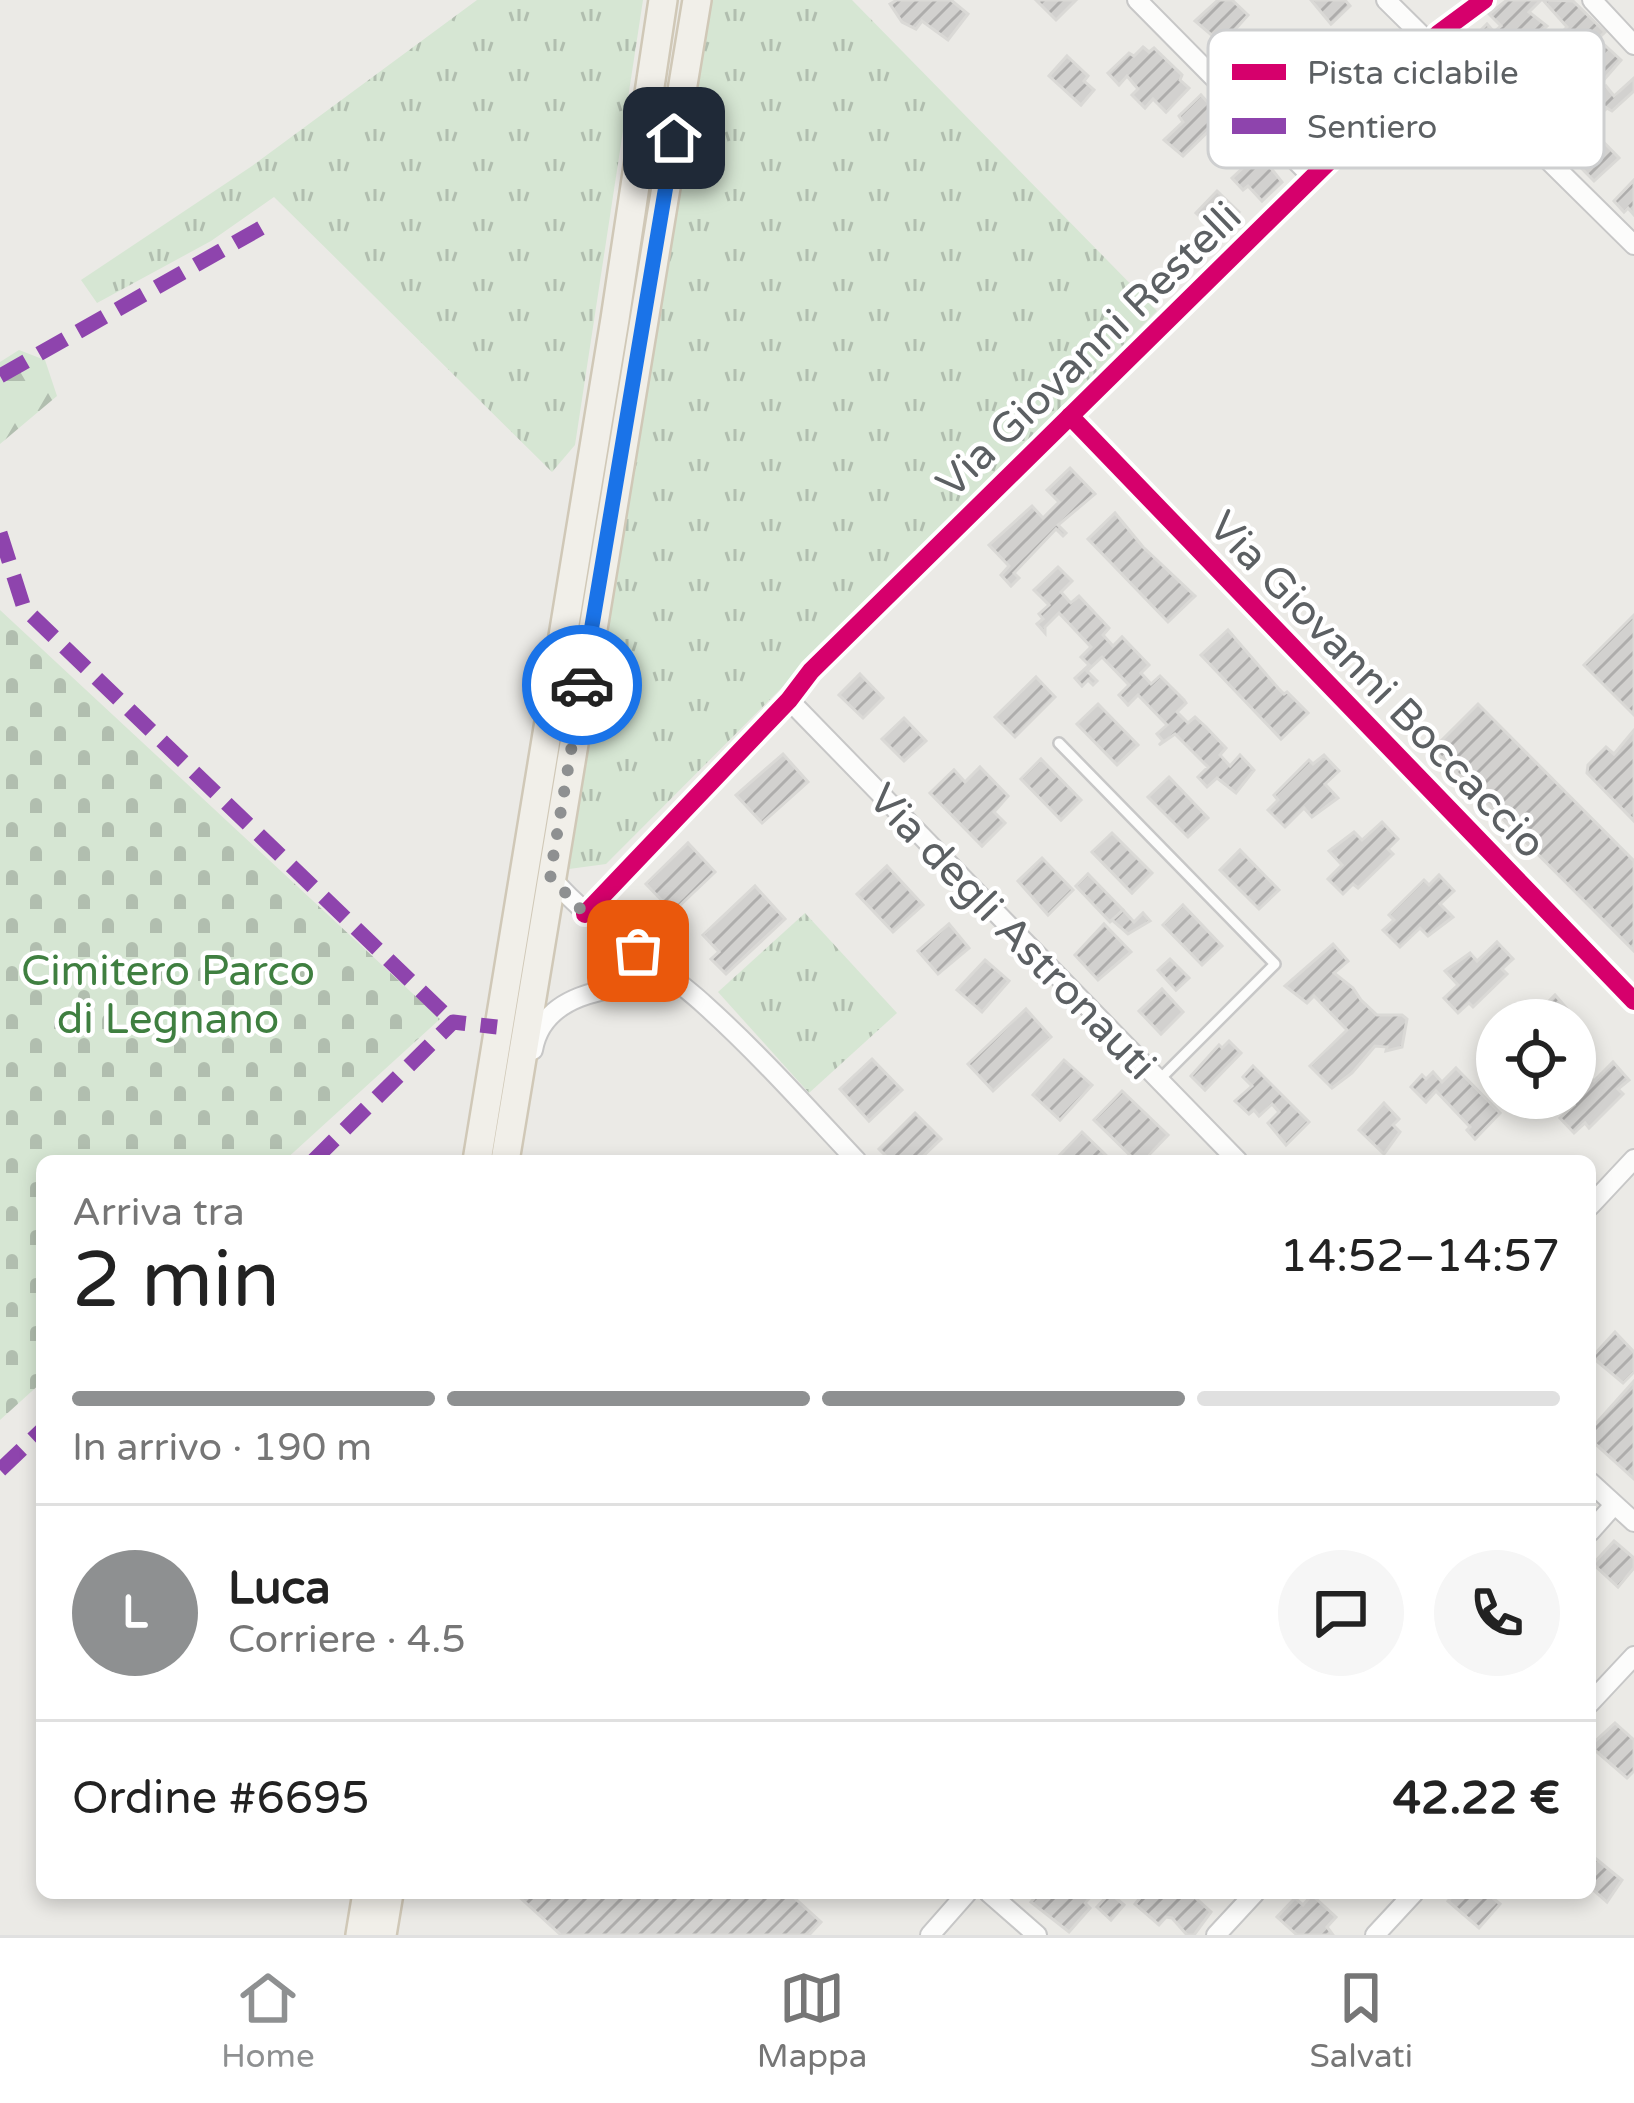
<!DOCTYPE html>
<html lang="it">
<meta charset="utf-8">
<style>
:root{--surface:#fff;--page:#f6f6f6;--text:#222;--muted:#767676;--line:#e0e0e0;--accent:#8e9091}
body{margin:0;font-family:"Varela Round",sans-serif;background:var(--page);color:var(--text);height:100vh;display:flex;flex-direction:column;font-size:45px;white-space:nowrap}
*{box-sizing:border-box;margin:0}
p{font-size:39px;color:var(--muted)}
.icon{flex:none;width:66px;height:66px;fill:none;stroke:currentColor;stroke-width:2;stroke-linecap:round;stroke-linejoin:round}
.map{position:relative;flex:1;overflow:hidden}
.details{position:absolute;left:36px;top:1155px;width:1560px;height:744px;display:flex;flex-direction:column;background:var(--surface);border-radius:18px;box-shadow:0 6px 18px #0003}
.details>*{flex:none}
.buttons{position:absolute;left:1476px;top:999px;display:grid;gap:24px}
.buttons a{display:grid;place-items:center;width:120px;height:120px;border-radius:50%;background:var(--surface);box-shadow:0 6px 18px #0003;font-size:60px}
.pin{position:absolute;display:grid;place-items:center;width:102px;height:102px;color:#fff;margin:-51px;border-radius:24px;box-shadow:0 6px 18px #0006}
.courier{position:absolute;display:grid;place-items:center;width:120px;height:120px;margin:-60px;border:9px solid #1a73e8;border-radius:50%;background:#fff;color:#222;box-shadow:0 3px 15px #0007}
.headline em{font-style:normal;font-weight:600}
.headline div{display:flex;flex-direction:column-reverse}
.headline{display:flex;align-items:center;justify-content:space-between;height:204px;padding:0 36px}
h1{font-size:78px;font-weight:600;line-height:90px}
.bar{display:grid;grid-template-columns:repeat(4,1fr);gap:18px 12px;align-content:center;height:144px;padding:0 36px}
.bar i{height:15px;border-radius:9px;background:var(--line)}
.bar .on{background:var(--accent)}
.bar p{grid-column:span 4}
.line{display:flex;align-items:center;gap:30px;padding:0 36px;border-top:3px solid var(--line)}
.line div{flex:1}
.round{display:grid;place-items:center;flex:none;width:126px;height:126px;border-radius:63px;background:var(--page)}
.menu{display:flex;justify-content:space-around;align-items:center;height:168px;border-top:3px solid var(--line);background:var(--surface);font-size:33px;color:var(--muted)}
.menu a{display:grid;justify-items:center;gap:6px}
.menu .on{color:var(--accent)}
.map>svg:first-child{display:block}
</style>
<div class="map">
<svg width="1634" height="1935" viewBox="0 0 1634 1935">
<defs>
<pattern id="grass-tufts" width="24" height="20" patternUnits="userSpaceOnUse" patternTransform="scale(3)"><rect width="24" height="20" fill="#d6e6d3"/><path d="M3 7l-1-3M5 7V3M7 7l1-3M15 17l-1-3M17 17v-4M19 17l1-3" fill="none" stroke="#b1beaf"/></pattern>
<pattern id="forest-firs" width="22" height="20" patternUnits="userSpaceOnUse" patternTransform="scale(3)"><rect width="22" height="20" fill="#d6e6d3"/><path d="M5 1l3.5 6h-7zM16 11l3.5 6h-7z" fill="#b1beaf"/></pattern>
<pattern id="cemetery-stones" width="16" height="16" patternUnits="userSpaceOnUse" patternTransform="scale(3)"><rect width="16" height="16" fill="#d6e6d3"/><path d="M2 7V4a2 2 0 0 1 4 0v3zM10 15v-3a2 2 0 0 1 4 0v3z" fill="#b1beaf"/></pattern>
<pattern id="building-hatch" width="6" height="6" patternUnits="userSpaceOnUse" patternTransform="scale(3)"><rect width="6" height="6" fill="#d2d1cf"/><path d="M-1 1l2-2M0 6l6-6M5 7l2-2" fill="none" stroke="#aeadac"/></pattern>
</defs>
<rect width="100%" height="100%" fill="#ebeae6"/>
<g fill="url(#grass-tufts)">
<path d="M 477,0 L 643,0 L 575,445 L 552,472 L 274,197 L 211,241 L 97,303 L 81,280 L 252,166 Z"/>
<path d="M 712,0 L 852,0 L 1157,311 L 606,864 L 569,869 Z"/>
<path d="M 805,913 L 897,1013 L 809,1093 L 718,992 Z"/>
</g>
<path fill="url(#forest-firs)" d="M 19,350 L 45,360 L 57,396 L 0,444 L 0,362 Z"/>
<path fill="url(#cemetery-stones)" d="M 0,610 L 440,1019 L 284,1161 L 42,1161 L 42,1382 L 0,1420 Z"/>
<g fill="url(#building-hatch)" stroke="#dad9d6" stroke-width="3">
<path d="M 897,0 L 951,0 L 968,14 L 948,40 L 922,21 L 916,29 L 902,22 L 890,4 Z"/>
<path d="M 1036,0 L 1076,0 L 1056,20 Z"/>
<path d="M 1218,0 L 1232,0 L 1248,15 L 1222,44 L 1195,21 Z"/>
<path d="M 1311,0 L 1345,0 L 1350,6 L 1331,24 Z"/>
<path d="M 1507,0 L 1541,0 L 1529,12 L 1547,26 L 1535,37 L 1531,32 L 1520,39 L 1491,69 L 1467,44 L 1487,24 L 1494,32 L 1501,26 L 1489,14 Z"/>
<path d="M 1543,0 L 1573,1 L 1605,32 L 1581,55 L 1562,32 L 1567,27 Z"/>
<path d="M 1598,39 L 1621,60 L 1601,83 L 1577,59 Z"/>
<path d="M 1143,47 L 1149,52 L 1154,48 L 1182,75 L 1180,80 L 1189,88 L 1166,112 L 1153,99 L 1145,108 L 1132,95 L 1138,89 L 1127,76 L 1119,85 L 1108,73 L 1129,53 L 1134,56 Z"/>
<path d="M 1067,56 L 1088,76 L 1084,81 L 1094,90 L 1081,105 L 1049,76 Z"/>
<path d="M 1634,78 L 1634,91 L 1612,111 L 1603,106 L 1606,109 L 1590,124 L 1577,112 L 1581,108 L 1576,102 L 1581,98 L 1577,93 L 1585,86 L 1595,97 L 1606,86 L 1614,96 Z"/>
<path d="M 1201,95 L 1222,118 L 1183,156 L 1164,140 L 1183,122 L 1179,116 Z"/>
<path d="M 1576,114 L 1619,158 L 1594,181 L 1551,137 Z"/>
<path d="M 1259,153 L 1282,182 L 1262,201 L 1248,186 L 1243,190 L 1232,178 Z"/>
<path d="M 1634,180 L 1634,215 L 1628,208 L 1624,212 L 1614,201 Z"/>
<path d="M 1217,191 L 1239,212 L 1218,234 L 1196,213 Z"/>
<path d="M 1070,468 L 1095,494 L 1058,525 L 1066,533 L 1063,536 L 1056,529 L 1014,573 L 1019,578 L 1011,586 L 1001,575 L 1009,566 L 989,545 L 1032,506 L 1043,518 L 1059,502 L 1047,490 Z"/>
<path d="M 1115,513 L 1143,547 L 1195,596 L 1168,622 L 1088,539 Z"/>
<path d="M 1058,567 L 1072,581 L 1061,592 L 1068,600 L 1071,603 L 1079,596 L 1109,628 L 1103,635 L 1113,646 L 1122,637 L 1149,665 L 1141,673 L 1151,684 L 1160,676 L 1184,700 L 1186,703 L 1177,712 L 1188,723 L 1195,717 L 1206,727 L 1226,748 L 1220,755 L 1230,766 L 1240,755 L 1254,770 L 1236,793 L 1217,778 L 1207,787 L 1198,777 L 1208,767 L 1175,734 L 1159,745 L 1163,741 L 1157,734 L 1167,725 L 1138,695 L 1128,705 L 1119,695 L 1129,685 L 1102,657 L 1087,671 L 1097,681 L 1093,685 L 1088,680 L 1082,686 L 1075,678 L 1089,665 L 1081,657 L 1091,647 L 1059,613 L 1045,627 L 1045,633 L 1037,624 L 1043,619 L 1039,614 L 1049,605 L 1034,590 Z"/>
<path d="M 1634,615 L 1634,715 L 1584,665 Z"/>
<path d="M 1228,630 L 1278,688 L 1284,694 L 1287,692 L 1308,713 L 1281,739 L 1201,655 Z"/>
<path d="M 860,674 L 883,698 L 863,718 L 839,695 Z"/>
<path d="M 1036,677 L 1055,697 L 1015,737 L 995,717 Z"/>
<path d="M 1098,704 L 1138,745 L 1117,765 L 1077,724 Z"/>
<path d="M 1478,704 L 1634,861 L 1634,951 L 1433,749 Z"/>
<path d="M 904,718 L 926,741 L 904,761 L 882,739 Z"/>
<path d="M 1634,730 L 1634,821 L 1587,773 L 1588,765 L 1606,747 L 1614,754 Z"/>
<path d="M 783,754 L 808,782 L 762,823 L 736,795 Z"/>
<path d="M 1324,755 L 1339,771 L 1325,784 L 1338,798 L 1312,817 L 1304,808 L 1285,827 L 1268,810 L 1278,800 L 1274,795 L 1309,760 L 1313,764 Z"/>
<path d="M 1041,759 L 1081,800 L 1061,820 L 1021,779 Z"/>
<path d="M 980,767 L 1008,796 L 994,812 L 1005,823 L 982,846 L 930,793 L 954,770 L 965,782 Z"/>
<path d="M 1169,777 L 1208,818 L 1188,837 L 1148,797 Z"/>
<path d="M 1382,822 L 1398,839 L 1388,849 L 1393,854 L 1358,888 L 1353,884 L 1343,894 L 1328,879 L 1342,865 L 1329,851 L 1354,832 L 1362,840 Z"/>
<path d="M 1112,833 L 1152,873 L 1132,893 L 1092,852 Z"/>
<path d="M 688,843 L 715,872 L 673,912 L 646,884 Z"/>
<path d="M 1240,850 L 1279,890 L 1259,909 L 1220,870 Z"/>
<path d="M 1042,858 L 1073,890 L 1048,915 L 1018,881 Z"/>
<path d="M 887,866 L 923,905 L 893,932 L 857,894 Z"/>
<path d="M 1088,874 L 1123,910 L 1110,922 L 1076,886 Z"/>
<path d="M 1439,875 L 1454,891 L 1440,904 L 1453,917 L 1428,936 L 1420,928 L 1400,947 L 1383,930 L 1394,920 L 1389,915 L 1424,880 L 1429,885 Z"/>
<path d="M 755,886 L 785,919 L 726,974 L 711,959 L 719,952 L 703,935 Z"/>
<path d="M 1183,905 L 1222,946 L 1202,965 L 1163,925 Z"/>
<path d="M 1123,910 L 1134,922 L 1143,913 L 1150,921 L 1128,934 L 1112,920 Z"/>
<path d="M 949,924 L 969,948 L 938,974 L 918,951 Z"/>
<path d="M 1104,924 L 1131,952 L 1098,980 L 1075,955 Z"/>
<path d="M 1497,942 L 1513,959 L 1502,969 L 1507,974 L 1473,1007 L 1469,1003 L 1458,1013 L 1444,998 L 1458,985 L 1445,971 L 1470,953 L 1477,961 Z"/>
<path d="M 1333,944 L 1348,961 L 1334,973 L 1353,988 L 1361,1000 L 1377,1015 L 1402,1015 L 1407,1019 L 1402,1047 L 1386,1051 L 1387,1047 L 1375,1046 L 1352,1073 L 1332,1088 L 1310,1066 L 1347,1030 L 1314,996 L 1307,1003 L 1285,986 Z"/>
<path d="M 1170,959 L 1189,978 L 1176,990 L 1158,970 Z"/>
<path d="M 985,960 L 1009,981 L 982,1012 L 957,990 Z"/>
<path d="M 1162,989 L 1183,1012 L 1161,1034 L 1139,1011 Z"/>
<path d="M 1555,995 L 1569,1011 L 1560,1020 L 1521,1020 L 1541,1001 L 1545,1005 Z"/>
<path d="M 1026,1009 L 1051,1037 L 993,1091 L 968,1064 Z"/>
<path d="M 1229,1041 L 1241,1053 L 1205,1090 L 1191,1076 L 1219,1045 L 1222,1048 Z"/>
<path d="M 872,1059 L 902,1090 L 869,1121 L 840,1089 Z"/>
<path d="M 1064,1060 L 1092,1085 L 1060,1120 L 1033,1095 Z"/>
<path d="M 1613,1062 L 1629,1080 L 1618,1089 L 1623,1094 L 1589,1128 L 1585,1123 L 1574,1133 L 1560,1118 L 1574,1105 L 1567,1098 L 1575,1098 L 1575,1082 L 1586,1073 L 1594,1081 Z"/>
<path d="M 1253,1066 L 1309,1122 L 1286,1145 L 1268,1123 L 1279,1112 L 1272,1104 L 1259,1116 L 1254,1110 L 1249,1114 L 1235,1101 L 1252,1086 L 1243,1077 Z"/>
<path d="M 1456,1068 L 1500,1113 L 1475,1139 L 1467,1130 L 1470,1127 L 1436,1091 L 1426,1102 L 1411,1087 L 1422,1075 L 1426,1079 L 1433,1072 L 1442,1082 Z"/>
<path d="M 1122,1091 L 1168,1135 L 1143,1161 L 1136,1161 L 1094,1120 Z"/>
<path d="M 1384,1103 L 1399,1119 L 1393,1125 L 1400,1132 L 1384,1154 L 1359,1130 Z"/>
<path d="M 915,1113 L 941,1139 L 918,1161 L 891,1161 L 879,1149 Z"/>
<path d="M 1082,1132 L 1112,1161 L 1054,1161 Z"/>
<path d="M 1615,1332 L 1634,1352 L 1634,1372 L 1623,1383 L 1592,1357 Z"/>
<path d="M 1634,1381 L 1634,1479 L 1590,1439 L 1590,1430 Z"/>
<path d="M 1614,1541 L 1634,1558 L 1634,1568 L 1618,1587 L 1593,1564 Z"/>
<path d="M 1615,1723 L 1634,1740 L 1634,1771 L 1627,1778 L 1590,1746 Z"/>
<path d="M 1590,1854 L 1622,1880 L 1607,1902 L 1590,1887 Z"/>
<path d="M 515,1893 L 789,1893 L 821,1922 L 809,1935 L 561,1935 Z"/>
<path d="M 1039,1893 L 1089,1893 L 1092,1895 L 1085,1903 L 1090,1908 L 1069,1932 L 1031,1902 Z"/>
<path d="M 1110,1893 L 1124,1905 L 1111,1920 L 1097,1907 Z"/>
<path d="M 1144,1893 L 1169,1893 L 1173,1897 L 1190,1893 L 1211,1912 L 1194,1935 L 1187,1935 L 1172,1918 L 1166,1917 L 1159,1925 L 1135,1904 Z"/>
<path d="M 1455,1893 L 1487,1893 L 1500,1904 L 1479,1928 L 1448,1901 Z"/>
<path d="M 1312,1895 L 1336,1917 L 1327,1927 L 1333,1935 L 1297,1935 L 1277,1917 L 1295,1898 L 1303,1905 Z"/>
</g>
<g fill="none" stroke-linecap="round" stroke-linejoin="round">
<g stroke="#c7c7c7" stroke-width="14">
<path id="lane" d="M 1059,743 L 1275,964 L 1159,1080"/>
</g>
<g stroke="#c7c7c7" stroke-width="22">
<g id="street">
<path d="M 1137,0 L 1313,178"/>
<path d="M 1386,0 L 1634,245"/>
<path d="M 1592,0 L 1634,45"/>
<path d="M 1070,416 L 1634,1001"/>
<path d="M 789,700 L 1238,1161"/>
<path d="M 550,876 C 593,928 657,960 707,1007 C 760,1055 808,1109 857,1161"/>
<path d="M 585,914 L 789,700 L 811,671 L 1430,62 L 1438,34 L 1484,0"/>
<path d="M 533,1050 C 544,986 625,987 676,981"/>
<path d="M 1590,1206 L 1634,1159"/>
<path d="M 1590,1482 L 1634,1522"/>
<path d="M 1590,1532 L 1614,1505"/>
<path d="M 1590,1703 L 1634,1656"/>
<path d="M 989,1893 L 1037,1935"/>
<path d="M 930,1935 L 967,1893"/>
<path d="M 1216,1935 L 1255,1893"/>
<path d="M 1375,1935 L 1414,1893"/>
</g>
</g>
<g stroke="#d0c8b7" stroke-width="32">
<g id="primary">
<path d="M 477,1161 L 615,319 L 663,0"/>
<path d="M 505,1161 L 697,0"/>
<path d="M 360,1935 L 367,1893"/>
<path d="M 382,1935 L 389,1893"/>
</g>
</g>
<use href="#lane" stroke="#fcfcfb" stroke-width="9"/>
<use href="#street" stroke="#fcfcfb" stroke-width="18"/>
<use href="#primary" stroke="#f1efe9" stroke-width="27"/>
<g stroke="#8e44ad" stroke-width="15" stroke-dasharray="30 15" stroke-linecap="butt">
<path d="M 0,376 L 261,228"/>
<path d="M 0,533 L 24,608 L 453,1022"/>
<path d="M 313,1161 L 453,1022 L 497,1027"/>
<path d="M 0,1470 L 42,1430"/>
</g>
<g stroke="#fff" stroke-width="26">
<g id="cycleway">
<path d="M 1070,416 L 1634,1001"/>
<path d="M 585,914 L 789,700 L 811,671 L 1430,62 L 1438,34 L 1484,0"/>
</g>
</g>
<use href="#cycleway" stroke="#d6006c" stroke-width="18"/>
</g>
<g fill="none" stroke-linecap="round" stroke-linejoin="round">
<path stroke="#8e9091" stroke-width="12" stroke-dasharray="0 21.6" d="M 582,685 L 550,876 L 585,914 L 638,951"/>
<path stroke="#1a73e8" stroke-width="15" d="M 582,685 L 674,138"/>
</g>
<g text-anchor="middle" stroke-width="9" stroke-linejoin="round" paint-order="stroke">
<g font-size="42" fill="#5c6063" stroke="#fff">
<text transform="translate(1088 349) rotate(-44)" y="15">Via Giovanni Restelli</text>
<text transform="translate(1378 684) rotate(46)" y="15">Via Giovanni Boccaccio</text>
<text transform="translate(1013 931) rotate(46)" y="15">Via degli Astronauti</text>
</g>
<g font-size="42" fill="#3f7f40" stroke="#fff">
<text x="168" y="985">Cimitero Parco<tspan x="168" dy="48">di Legnano</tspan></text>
</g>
</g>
<rect x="1208" y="30" width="396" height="138" rx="18" fill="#fff" stroke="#cecfd0" stroke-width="3"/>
<rect x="1232" y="64" width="54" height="16" fill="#d6006c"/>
<rect x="1232" y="118" width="54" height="16" fill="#8e44ad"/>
<g font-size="33" fill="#5c6063">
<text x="1307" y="84">Pista ciclabile</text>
<text x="1307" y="138">Sentiero</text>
</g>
</svg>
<div class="buttons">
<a><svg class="icon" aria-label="locate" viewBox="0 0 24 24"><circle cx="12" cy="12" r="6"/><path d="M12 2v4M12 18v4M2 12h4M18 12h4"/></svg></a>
</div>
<div class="pin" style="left:638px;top:951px;background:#ea580c"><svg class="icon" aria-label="bag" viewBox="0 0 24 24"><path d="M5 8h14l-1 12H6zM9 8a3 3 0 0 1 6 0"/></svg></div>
<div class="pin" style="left:674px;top:138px;background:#1f2937"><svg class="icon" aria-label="home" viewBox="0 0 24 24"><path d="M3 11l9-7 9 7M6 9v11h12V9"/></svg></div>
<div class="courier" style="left:582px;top:685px"><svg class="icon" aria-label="car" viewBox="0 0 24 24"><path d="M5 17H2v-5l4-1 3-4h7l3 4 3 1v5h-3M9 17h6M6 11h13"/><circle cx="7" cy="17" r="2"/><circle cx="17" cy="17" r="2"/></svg></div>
<section class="details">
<div class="headline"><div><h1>2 min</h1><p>Arriva tra</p></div><em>14:52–14:57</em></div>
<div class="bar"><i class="on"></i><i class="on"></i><i class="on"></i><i></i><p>In arrivo · 190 m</p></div>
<div class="line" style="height:216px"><b class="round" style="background:var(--accent);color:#fff">L</b><div><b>Luca</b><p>Corriere · 4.5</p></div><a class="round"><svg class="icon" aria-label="chat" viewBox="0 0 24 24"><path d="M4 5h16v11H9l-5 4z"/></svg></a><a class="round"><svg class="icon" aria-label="phone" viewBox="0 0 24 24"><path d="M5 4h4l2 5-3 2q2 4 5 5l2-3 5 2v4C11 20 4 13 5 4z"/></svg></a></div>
<div class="line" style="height:156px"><div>Ordine #6695</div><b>42.22 €</b></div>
</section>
</div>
<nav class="menu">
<a class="on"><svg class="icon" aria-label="home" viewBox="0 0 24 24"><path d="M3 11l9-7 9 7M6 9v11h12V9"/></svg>Home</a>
<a><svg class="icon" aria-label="map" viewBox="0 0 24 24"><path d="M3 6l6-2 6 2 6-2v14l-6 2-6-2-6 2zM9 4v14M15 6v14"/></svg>Mappa</a>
<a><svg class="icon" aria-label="saved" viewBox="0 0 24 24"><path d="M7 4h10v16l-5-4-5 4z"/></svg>Salvati</a>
</nav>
